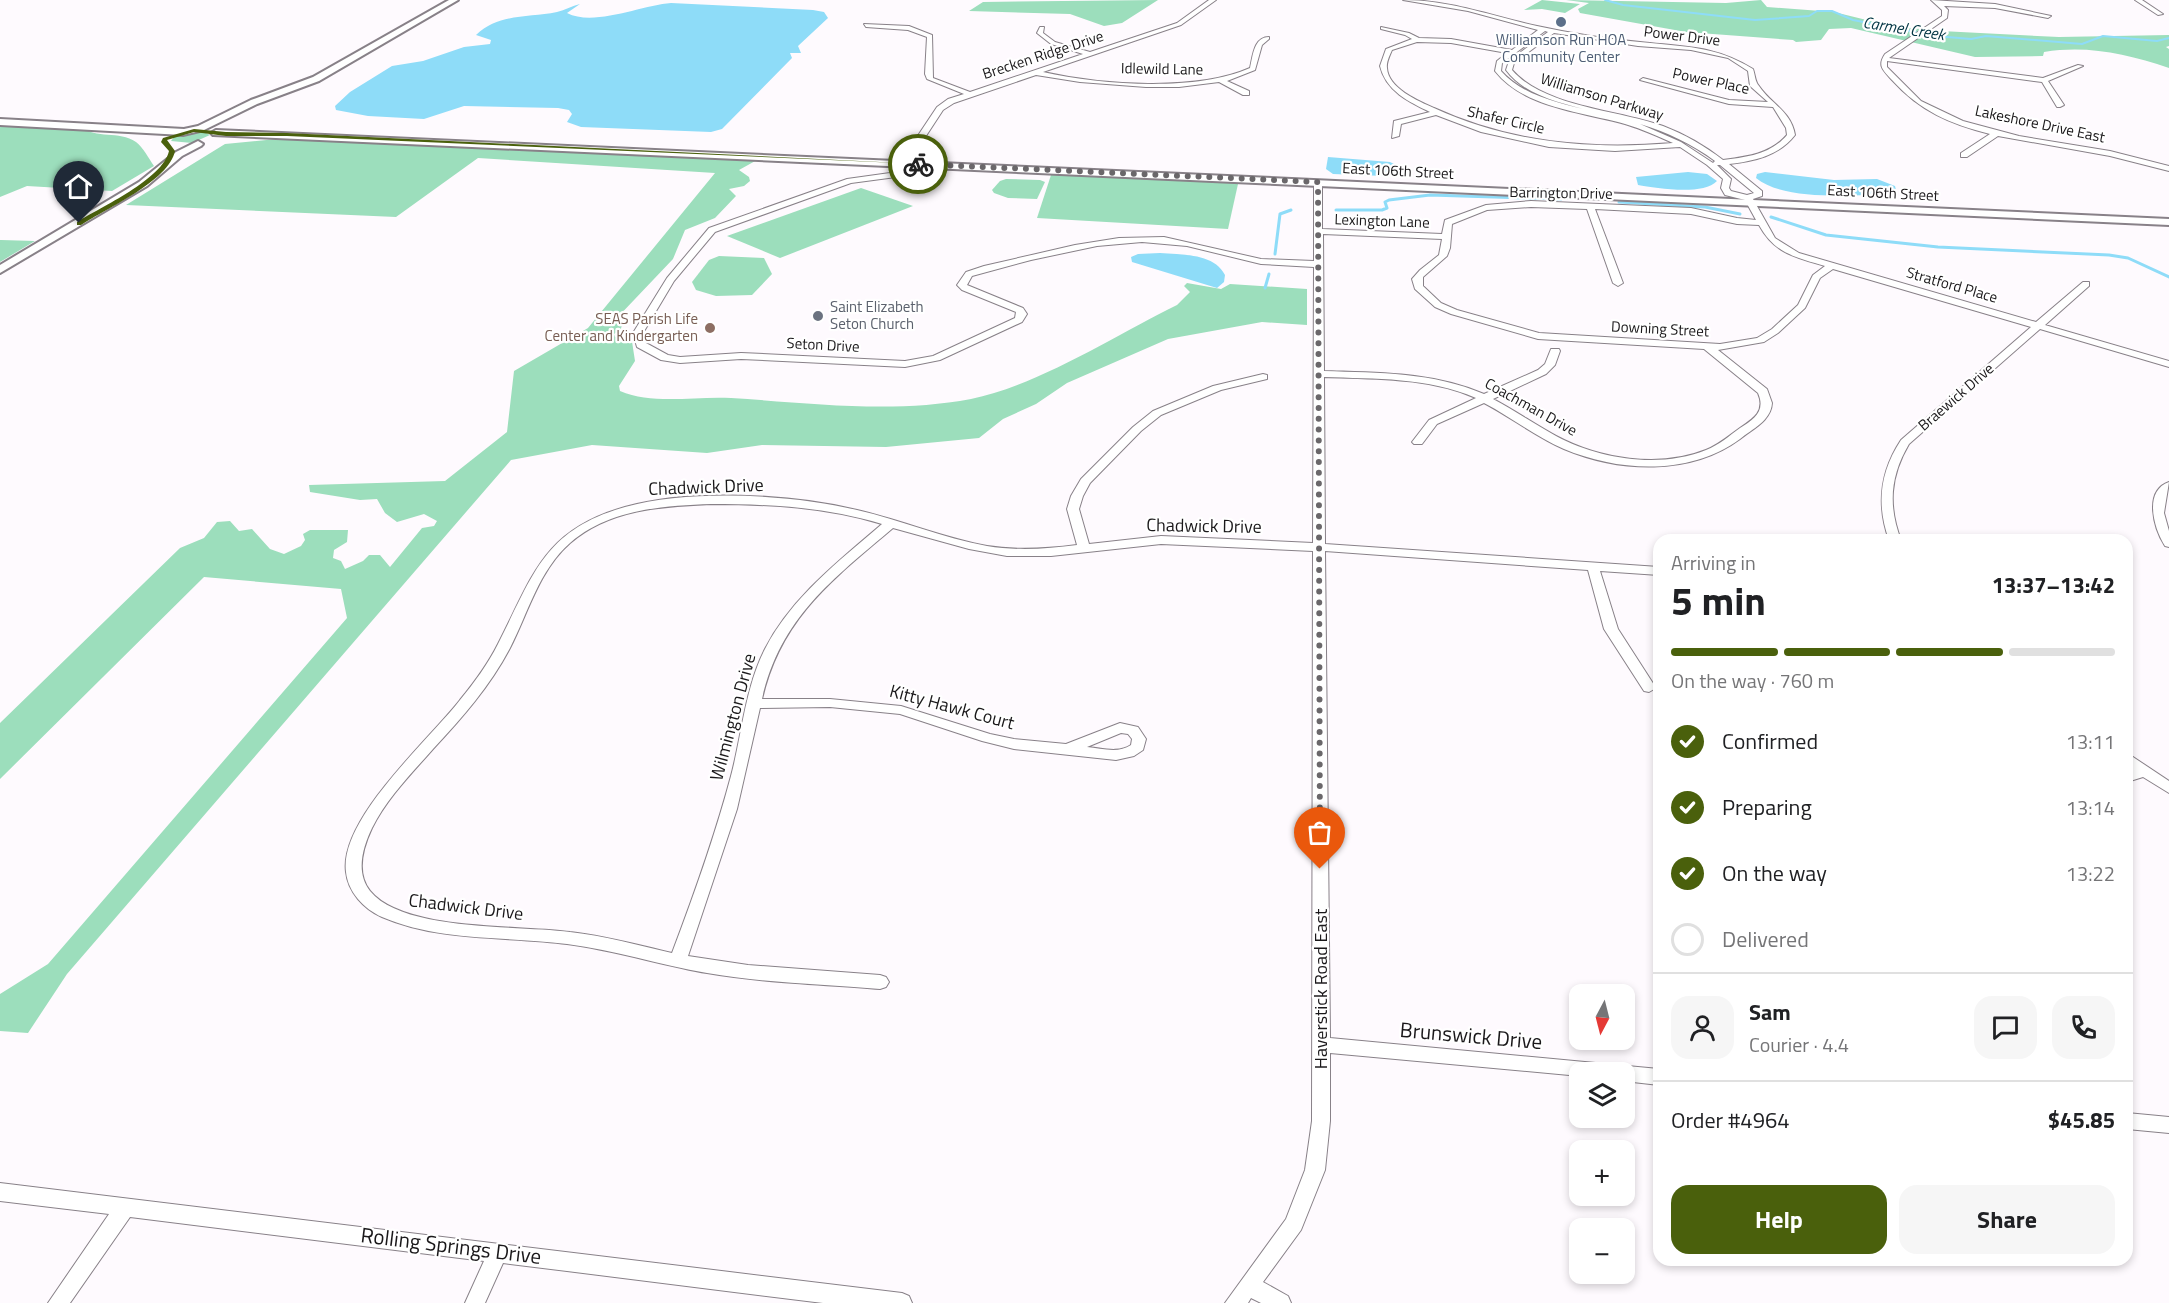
<!DOCTYPE html>
<meta charset="utf-8">
<style>
:root{--surface:#fff;--page:#f6f6f6;--text:#202124;--muted:#757577;--line:#e0e0e0;--accent:#4a600c}
body{margin:0;font-family:"Titillium Web",sans-serif;background:var(--page);color:var(--text);height:100vh;display:flex;flex-direction:column;font-size:22px;white-space:nowrap}
*{box-sizing:border-box;margin:0}
p{font-size:20px;color:var(--muted)}
.icon{flex:none;width:33px;height:33px;fill:none;stroke:currentColor;stroke-width:2;stroke-linecap:round;stroke-linejoin:round}
.map{position:relative;flex:1;overflow:hidden}
.drawer{position:absolute;left:1653px;top:534px;width:480px;height:732px;display:flex;flex-direction:column;background:var(--surface);border-radius:18px;box-shadow:0 3px 9px #0003}
.drawer>*{flex:none}
.needle{width:39px;rotate:187deg}
.fabs{position:absolute;left:1569px;top:984px;display:grid;gap:12px}
.fabs a{display:grid;place-items:center;width:66px;height:66px;border-radius:12px;background:var(--surface);box-shadow:0 3px 9px #0003;font-size:30px}
.pin{position:absolute;display:grid;place-items:center;width:51px;height:51px;color:#fff;margin:-62px -26px;border-radius:50% 50% 50% 0;rotate:-45deg;box-shadow:0 0 6px #0007}
.pin .icon{rotate:45deg}
.courier{position:absolute;display:grid;place-items:center;width:60px;height:60px;margin:-30px;border:4px solid #4a600c;border-radius:50%;background:#fff;color:#222;box-shadow:0 2px 8px #0007}
.summary em{font-style:normal;font-weight:700}
.summary div{display:flex;flex-direction:column-reverse}
.summary{display:flex;align-items:center;justify-content:space-between;height:102px;padding:0 18px}
h1{font-size:39px;font-weight:700;line-height:45px}
.bar{display:grid;grid-template-columns:repeat(4,1fr);gap:9px 6px;align-content:center;height:72px;padding:0 18px}
.bar i{height:8px;border-radius:4px;background:var(--line)}
.bar .selected{background:var(--accent)}
.bar p{grid-column:span 4}
.line{display:flex;align-items:center;gap:15px;padding:0 18px;border-top:2px solid var(--line)}
.line div{flex:1}
.round{display:grid;place-items:center;flex:none;width:63px;height:63px;border-radius:18px;background:var(--page)}
ol{padding:0 18px;list-style:none}
li{display:flex;align-items:center;gap:18px;height:66px}
li p{margin-inline-start:auto}
li .icon{padding:6px;border-radius:50%;background:var(--accent);color:#fff;stroke-width:4}
li:last-child{color:var(--muted)}
li i{width:33px;height:33px;border:3px solid var(--line);border-radius:50%}
.action{display:flex;gap:12px;margin-top:auto;padding:12px 18px}
.action a{flex:1;height:69px;border-radius:18px;background:var(--accent);color:#fff;font-size:24px;font-weight:700;line-height:69px;text-align:center}
.action a+a{background:var(--page);color:var(--text)}
.map>svg:first-child{display:block}
</style>
<div class="map">
<svg width="2169" height="1303" viewBox="0 0 2169 1303">
<rect width="100%" height="100%" fill="#fefafe"/>
<g fill="#9cdebc">
<path d="M 1158,0 L 1122,23 L 1104,26 L 1070,14 L 969,11 L 983,2 Z"/>
<path d="M 1542,0 L 1580,4 L 1565,13 L 1542,9 L 1524,10 Z"/>
<path d="M 1566,0 L 1726,3 L 1761,0 L 1767,7 L 1834,12 L 1891,26 L 1941,31 L 2059,37 L 2169,35 L 2169,46 L 2166,47 L 2169,49 L 2169,68 C 2127,54 2088,45 2044,52 L 2043,56 L 1975,57 L 1851,28 L 1829,29 L 1821,40 L 1796,42 L 1793,40 L 1686,32 L 1580,13 L 1578,9 L 1589,3 Z"/>
<path d="M 0,123 L 81,126 C 96,140 119,130 136,142 C 143,147 149,159 154,166 L 112,191 L 27,186 L 0,197 Z"/>
<path d="M 192,132 L 204,132 L 210,135 L 192,143 L 171,141 L 174,137 Z"/>
<path d="M 306,136 L 757,160 L 739,170 L 749,177 L 750,181 L 744,186 L 729,189 L 736,196 L 715,218 L 685,230 L 673,259 L 615,320 L 622,323 L 621,329 L 614,334 L 615,337 L 631,335 L 635,361 L 619,386 L 620,391 C 653,405 694,396 731,398 C 811,403 892,414 971,399 C 1037,386 1116,335 1177,305 L 1190,292 L 1184,286 L 1187,283 L 1221,289 L 1230,284 L 1307,289 L 1307,325 L 1262,322 L 1168,339 L 1067,383 L 1036,404 L 1003,419 L 979,438 L 886,447 L 762,445 L 707,453 L 592,445 L 511,460 L 67,974 L 28,1033 L 0,1031 L 0,994 L 48,964 L 347,618 L 341,589 L 204,577 L 0,779 L 0,723 L 180,548 L 204,538 L 217,522 L 230,521 L 239,531 L 252,529 L 270,549 L 284,554 L 301,546 L 305,540 L 303,534 L 310,530 L 348,530 L 347,542 L 334,550 L 333,558 L 341,561 L 345,569 L 363,561 L 369,555 L 380,555 L 390,567 L 422,528 L 434,526 L 437,521 L 424,514 L 397,522 L 385,513 L 377,499 L 360,500 L 310,492 L 309,485 L 445,481 L 507,432 L 514,371 L 588,328 L 715,173 L 478,158 L 396,217 L 126,205 L 225,144 Z"/>
<path d="M 1052,172 L 1234,180 L 1238,184 L 1228,229 L 1037,218 Z"/>
<path d="M 1006,179 L 1040,180 L 1045,182 L 1037,199 L 1008,198 L 994,193 L 992,190 L 1000,181 Z"/>
<path d="M 861,188 L 913,206 L 780,258 L 727,236 Z"/>
<path d="M 0,240 L 1,240 L 35,241 L 0,262 Z"/>
<path d="M 719,256 L 764,258 L 772,274 L 752,295 L 716,296 L 696,290 L 692,282 L 709,260 Z"/>
</g>
<g fill="#8edcf8">
<path d="M 671,3 L 813,10 L 824,12 L 828,18 L 798,46 L 801,53 L 790,53 L 792,58 L 722,129 L 711,132 L 581,127 L 567,122 L 572,114 L 569,110 L 558,108 L 464,106 L 424,119 L 368,116 L 336,110 L 335,106 L 350,92 L 392,66 L 423,61 L 464,47 L 490,44 L 491,40 L 476,35 C 499,13 528,18 557,12 C 565,10 572,6 580,4 L 567,13 C 594,27 642,5 671,3 Z"/>
<path d="M 1328,157 L 1390,162 L 1398,166 L 1392,174 L 1384,176 L 1333,174 L 1326,169 Z"/>
<path d="M 1688,172 L 1707,174 L 1717,181 C 1703,196 1656,188 1638,185 L 1636,177 Z"/>
<path d="M 1765,172 L 1834,180 L 1877,179 L 1895,186 L 1896,190 L 1889,195 C 1851,194 1786,202 1756,178 L 1757,174 Z"/>
<path d="M 1160,253 C 1182,255 1214,253 1225,275 L 1224,282 L 1217,288 L 1132,262 L 1131,257 L 1138,254 Z"/>
</g>
<g fill="none" stroke-linecap="round" stroke-linejoin="round">
<path stroke="#8edcf8" stroke-width="2" d="M 1605,0 L 1623,5 L 1755,20 L 1809,16 L 1817,11 L 1832,11 L 1853,20 L 1935,36 L 1971,39 L 1986,36 L 2082,44 L 2103,36 L 2157,41 L 2169,38"/>
<g stroke="#8edcf8" stroke-width="3">
<path d="M 1619,202 L 1705,207 L 1740,214"/>
<path d="M 1336,210 L 1382,210 L 1387,208 L 1385,202 L 1389,200 L 1430,195 L 1561,199"/>
<path d="M 1771,217 L 1826,235 L 1938,247 L 2109,255 L 2128,258 L 2169,277"/>
<path d="M 1275,254 L 1280,214 L 1291,210"/>
<path d="M 1265,288 L 1269,274"/>
</g>
<g stroke="#888188" stroke-width="2">
<g id="minor">
<path d="M 1209,0 L 1216,0 L 1181,25 L 1043,72 C 1101,85 1196,92 1250,68 C 1253,55 1254,37 1269,37 L 1269,39 L 1262,45 L 1255,70 L 1227,81 L 1249,91 L 1249,95 L 1243,95 L 1219,82 L 1179,87 L 1146,87 L 1080,82 L 1036,75 L 954,103 L 943,110 L 907,165 L 896,177 L 851,183 L 715,232 L 674,281 L 643,333 L 646,343 L 668,355 L 680,357 L 741,353 L 905,361 L 933,356 L 1015,318 L 1016,312 L 962,290 L 957,285 L 966,272 L 984,266 L 1075,245 L 1119,238 L 1164,237 L 1261,259 L 1314,261 L 1314,182 L 1318,180 L 1322,182 L 1322,229 L 1442,234 L 1445,220 L 1486,205 L 1531,201 L 1691,208 L 1737,218 L 1756,220 L 1745,200 L 1725,195 L 1721,188 L 1723,179 L 1707,165 L 1680,147 L 1615,151 L 1549,147 L 1481,132 L 1436,115 L 1401,124 L 1399,136 L 1392,138 L 1394,121 L 1430,112 C 1409,102 1386,91 1380,66 L 1386,49 L 1412,39 L 1405,35 L 1381,29 L 1381,27 L 1409,33 L 1419,38 L 1451,39 L 1512,50 L 1538,30 L 1468,11 L 1403,0 C 1450,0 1492,16 1537,26 C 1569,33 1606,39 1640,42 C 1684,47 1714,45 1753,69 C 1755,74 1755,82 1759,86 C 1771,104 1791,111 1795,135 C 1779,156 1754,161 1729,164 L 1762,191 L 1762,196 L 1753,199 L 1775,238 L 1799,253 L 2036,322 L 2083,282 L 2089,282 L 2089,286 L 2045,325 L 2169,361 L 2169,367 L 2040,329 L 1909,444 C 1890,476 1888,506 1901,540 L 1889,540 C 1876,504 1880,472 1901,440 L 2031,327 L 1833,269 L 1820,278 L 1805,308 L 1778,333 L 1764,342 L 1718,350 L 1767,389 L 1772,403 C 1771,421 1752,429 1740,439 C 1690,476 1619,472 1564,449 C 1536,437 1511,417 1484,403 L 1437,424 L 1422,444 L 1414,444 L 1412,442 L 1429,420 L 1476,398 C 1428,377 1375,379 1324,377 L 1325,544 L 1659,567 L 1659,575 L 1600,571 L 1618,629 L 1656,688 L 1649,692 L 1644,691 L 1604,629 L 1588,570 L 1325,551 L 1330,1038 L 1659,1069 L 1659,1085 L 1624,1081 L 1624,1072 L 1580,1072 L 1580,1076 L 1330,1053 L 1330,1121 L 1325,1170 L 1301,1230 L 1263,1282 L 1288,1296 L 1291,1303 L 1261,1303 L 1251,1298 L 1248,1303 L 1225,1303 L 1286,1219 L 1305,1170 L 1312,1121 L 1313,551 L 1161,544 L 1051,556 L 1007,556 L 969,549 L 893,528 C 833,579 780,618 762,699 L 830,699 L 901,706 L 990,734 L 1014,739 L 1066,744 L 1120,723 L 1138,727 L 1146,739 L 1143,750 L 1134,756 L 1116,760 L 1014,749 L 982,741 L 900,714 L 830,707 L 760,708 L 737,809 L 688,956 L 748,965 L 880,975 L 886,977 L 889,982 L 886,987 L 880,989 C 822,984 764,983 707,973 C 660,965 615,950 567,944 C 506,936 440,942 382,917 C 364,909 348,892 346,872 C 339,819 429,740 460,700 C 474,683 488,664 498,644 C 533,576 543,530 625,507 C 690,489 791,494 857,510 C 901,520 943,538 987,546 C 1017,551 1047,549 1077,545 L 1067,509 L 1071,496 L 1081,479 L 1133,427 L 1153,411 L 1213,386 L 1263,374 L 1267,375 L 1267,379 L 1221,390 L 1161,415 L 1141,431 L 1090,483 L 1083,496 L 1079,509 L 1089,544 L 1161,536 L 1313,543 L 1314,267 L 1261,264 L 1187,246 L 1142,242 L 1097,246 L 1031,260 L 972,276 L 967,285 L 1023,308 L 1027,314 L 1022,322 L 940,360 L 905,367 L 741,359 L 680,363 L 661,360 L 637,347 L 633,333 L 667,278 L 709,228 L 847,179 L 890,173 L 901,161 L 937,107 L 948,99 L 964,94 L 927,79 L 925,74 L 927,37 L 908,30 L 866,27 L 864,24 L 909,26 L 932,35 L 933,78 L 970,92 L 1083,54 L 1051,44 L 1037,33 L 1040,27 L 1044,27 L 1043,33 L 1055,42 L 1090,52 L 1177,23 ZM 1545,31 L 1548,32 L 1509,61 L 1506,70 C 1525,96 1561,103 1591,111 C 1559,103 1523,96 1501,71 L 1502,63 ZM 1554,33 L 1638,46 L 1691,50 L 1728,58 L 1748,71 L 1750,86 L 1768,102 L 1729,100 L 1643,78 L 1640,80 L 1729,104 L 1773,107 L 1786,128 L 1787,135 C 1771,154 1747,157 1723,160 C 1705,146 1684,134 1663,126 C 1618,110 1544,107 1512,70 L 1514,63 ZM 1417,42 L 1451,43 L 1507,53 L 1497,61 L 1495,71 C 1524,108 1582,112 1625,124 C 1642,129 1657,136 1673,143 C 1590,150 1510,143 1434,108 C 1418,101 1388,88 1387,68 C 1386,62 1390,55 1392,50 ZM 1640,124 C 1667,132 1692,144 1715,161 L 1713,163 L 1681,142 ZM 1717,165 L 1720,165 L 1754,193 L 1747,195 L 1731,191 L 1729,188 L 1731,179 ZM 1531,207 L 1587,209 L 1613,283 L 1618,286 L 1623,283 L 1595,209 L 1691,214 L 1737,224 L 1759,225 C 1775,254 1795,257 1825,266 L 1813,275 L 1798,305 L 1772,329 L 1757,338 L 1720,344 L 1539,333 L 1457,310 L 1441,303 L 1423,286 L 1423,277 L 1447,256 L 1450,248 L 1452,224 L 1487,210 ZM 1323,234 L 1442,239 L 1439,255 L 1420,270 L 1412,279 L 1415,289 L 1435,307 L 1451,314 L 1538,339 L 1704,349 L 1758,393 C 1766,411 1754,419 1740,428 C 1729,436 1719,445 1706,450 C 1659,469 1599,459 1556,436 C 1534,424 1514,410 1493,399 L 1546,374 L 1555,365 L 1560,351 L 1559,349 L 1551,349 L 1545,364 L 1538,370 L 1484,394 C 1433,372 1379,373 1324,371 ZM 711,504 C 769,504 826,507 882,524 C 839,561 791,598 765,649 C 745,688 742,735 731,776 C 715,836 694,895 672,953 C 638,945 605,936 570,932 C 520,925 403,932 370,891 C 355,872 363,847 372,828 C 387,798 412,773 433,749 C 462,718 490,686 510,648 C 528,613 539,570 570,543 C 609,509 662,506 711,504 ZM 1121,733 L 1128,734 L 1132,739 L 1131,745 C 1118,754 1101,748 1087,747 Z"/>
<path d="M 1931,0 L 1995,4 L 2051,16 L 2048,18 L 1995,8 L 1944,6 L 1948,10 L 1947,18 L 1889,58 L 2043,78 L 2078,65 L 2083,66 L 2048,81 L 2064,105 L 2060,107 L 2057,107 L 2042,82 L 1887,61 L 1887,67 L 1921,101 L 1963,121 L 2019,136 L 2110,151 L 2169,166 L 2169,171 L 2110,156 L 1998,136 L 1967,157 L 1961,157 L 1961,153 L 1990,134 C 1950,124 1920,111 1892,80 C 1883,70 1877,66 1885,54 L 1942,16 L 1942,10 Z"/>
<path d="M 2135,0 L 2142,0 L 2163,14 L 2158,15 Z"/>
<path d="M 2169,482 L 2164,513 L 2169,531 L 2169,547 L 2165,546 C 2154,529 2143,491 2169,482 Z"/>
<path d="M 2127,753 L 2169,781 L 2169,793 L 2143,777 L 2127,782 L 2127,772 L 2133,770 L 2127,765 Z"/>
<path d="M 2127,1113 L 2169,1117 L 2169,1133 L 2127,1129 Z"/>
<path d="M 0,1183 L 902,1293 L 909,1296 L 912,1303 L 823,1303 L 503,1263 L 485,1303 L 465,1303 L 484,1261 L 130,1217 L 70,1303 L 48,1303 L 109,1214 L 0,1201 Z"/>
</g>
</g>
<g stroke="#888188" stroke-width="4">
<g id="tertiary">
<path d="M 449,0 L 458,0 L 319,81 L 257,104 L 204,130 L 183,135 L 0,125 L 0,119 L 184,129 L 198,126 L 251,100 L 313,77 Z"/>
<path d="M 216,130 L 2169,219 L 2169,225 L 213,135 L 211,133 Z"/>
<path d="M 198,141 L 203,144 L 201,146 L 182,156 L 147,186 L 0,273 L 0,265 L 139,182 L 176,152 Z"/>
</g>
</g>
<use href="#minor" fill="#fff" fill-rule="evenodd"/>
<use href="#tertiary" fill="#fff" fill-rule="evenodd"/>
</g>
<path fill="#4a600c" d="M 194,129 L 226,132 L 287,133 L 921,164 L 287,136 L 226,136 L 194,132 L 167,140 L 175,151 C 169,181 107,208 81,225 L 77,225 L 77,222 C 101,207 163,179 169,151 L 161,142 L 163,138 Z"/>
<g fill="none" stroke-linecap="round" stroke-linejoin="round">
<path stroke="#6a676a" stroke-width="6" stroke-dasharray="0 10.8" d="M 918,164 L 1318,182 L 1320,869"/>
</g>
<circle fill="#5c6f8a" stroke="#fff" stroke-width="2" cx="1561" cy="22" r="6"/>
<circle fill="#6b7280" stroke="#fff" stroke-width="2" cx="818" cy="316" r="6"/>
<circle fill="#8d6e63" stroke="#fff" stroke-width="2" cx="710" cy="328" r="6"/>
<g text-anchor="middle" stroke-width="4.5" stroke-linejoin="round" paint-order="stroke">
<g font-size="15" fill="#1a181a" stroke="#fff">
<text transform="translate(1682 36) rotate(7)" y="5">Power Drive</text>
<text transform="translate(1043 55) rotate(-18)" y="5">Brecken Ridge Drive</text>
<text transform="translate(1162 69) rotate(1)" y="5">Idlewild Lane</text>
<text transform="translate(1711 81) rotate(12)" y="5">Power Place</text>
<text transform="translate(1602 97) rotate(17)" y="5">Williamson Parkway</text>
<text transform="translate(1506 120) rotate(13)" y="5">Shafer Circle</text>
<text transform="translate(2040 124) rotate(12)" y="5">Lakeshore Drive East</text>
<text transform="translate(1398 171) rotate(3)" y="5">East 106th Street</text>
<text transform="translate(1561 193) rotate(1)" y="5">Barrington Drive</text>
<text transform="translate(1883 193) rotate(3)" y="5">East 106th Street</text>
<text transform="translate(1382 221) rotate(2)" y="5">Lexington Lane</text>
<text transform="translate(1952 285) rotate(16)" y="5">Stratford Place</text>
<text transform="translate(1660 329) rotate(3)" y="5">Downing Street</text>
<text transform="translate(823 345) rotate(3)" y="5">Seton Drive</text>
<text transform="translate(1956 397) rotate(-41)" y="5">Braewick Drive</text>
<text transform="translate(1531 407) rotate(29)" y="5">Coachman Drive</text>
</g>
<g font-size="15" fill="#4e5e75" stroke="#fff">
<text x="1561" y="45">Williamson Run HOA<tspan x="1561" dy="17">Community Center</tspan></text>
</g>
<g font-size="15" fill="#5b616d" stroke="#fff" text-anchor="start">
<text x="830" y="312">Saint Elizabeth<tspan x="830" dy="17">Seton Church</tspan></text>
</g>
<g font-size="15" fill="#785e54" stroke="#fff" text-anchor="end">
<text x="698" y="324">SEAS Parish Life<tspan x="698" dy="17">Center and Kindergarten</tspan></text>
</g>
<g font-size="16" font-style="italic" fill="#033544" stroke="#fff">
<text transform="translate(1904 28) rotate(9)" y="6">Carmel Creek</text>
</g>
<g font-size="18" fill="#1a181a" stroke="#fff">
<text transform="translate(706 487) rotate(-2)" y="6">Chadwick Drive</text>
<text transform="translate(1204 526) rotate(1)" y="6">Chadwick Drive</text>
<text transform="translate(952 707) rotate(15)" y="6">Kitty Hawk Court</text>
<text transform="translate(733 717) rotate(-75)" y="6">Wilmington Drive</text>
<text transform="translate(466 907) rotate(7)" y="6">Chadwick Drive</text>
<text transform="translate(1321 989) rotate(-90)" y="6">Haverstick Road East</text>
</g>
<g font-size="21" fill="#1a181a" stroke="#fff">
<text transform="translate(1471 1036) rotate(5)" y="7">Brunswick Drive</text>
<text transform="translate(451 1246) rotate(7)" y="7">Rolling Springs Drive</text>
</g>
</g>
</svg>
<div class="fabs">
<a><svg class="needle" viewBox="-14 -14 28 28"><path d="M0-13l5 13h-10z" fill="#e53935"/><path d="M0 13l5-13h-10z" fill="#757577"/></svg></a>
<a><svg class="icon" aria-label="layers" viewBox="0 0 24 24"><path d="M12 4l9 5-9 5-9-5zM3 14l9 5 9-5"/></svg></a>
<a>+</a>
<a>−</a>
</div>
<div class="pin" style="left:1320px;top:869px;background:#ea580c"><svg class="icon" aria-label="bag" viewBox="0 0 24 24"><path d="M5 8h14l-1 12H6zM9 8a3 3 0 0 1 6 0"/></svg></div>
<div class="pin" style="left:79px;top:223px;background:#1f2937"><svg class="icon" aria-label="home" viewBox="0 0 24 24"><path d="M3 11l9-7 9 7M6 9v11h12V9"/></svg></div>
<div class="courier" style="left:918px;top:164px"><svg class="icon" aria-label="bike" viewBox="0 0 24 24"><circle cx="6" cy="16" r="4"/><circle cx="18" cy="16" r="4"/><path d="M6 16l4-8h5l3 8M10 8l3 8H6M13 5h3"/></svg></div>
<section class="drawer">
<div class="summary"><div><h1>5 min</h1><p>Arriving in</p></div><em>13:37–13:42</em></div>
<div class="bar"><i class="selected"></i><i class="selected"></i><i class="selected"></i><i></i><p>On the way · 760 m</p></div>
<ol>
<li><svg class="icon" aria-label="check" viewBox="0 0 24 24"><path d="M5 12l5 5 9-10"/></svg>Confirmed<p>13:11</p></li>
<li><svg class="icon" aria-label="check" viewBox="0 0 24 24"><path d="M5 12l5 5 9-10"/></svg>Preparing<p>13:14</p></li>
<li><svg class="icon" aria-label="check" viewBox="0 0 24 24"><path d="M5 12l5 5 9-10"/></svg>On the way<p>13:22</p></li>
<li><i></i>Delivered</li>
</ol>
<div class="line" style="height:108px"><a class="round"><svg class="icon" aria-label="person" viewBox="0 0 24 24"><circle cx="12" cy="8" r="4"/><path d="M4 21q1-7 8-7t8 7"/></svg></a><div><b>Sam</b><p>Courier · 4.4</p></div><a class="round"><svg class="icon" aria-label="chat" viewBox="0 0 24 24"><path d="M4 5h16v11H9l-5 4z"/></svg></a><a class="round"><svg class="icon" aria-label="phone" viewBox="0 0 24 24"><path d="M5 4h4l2 5-3 2q2 4 5 5l2-3 5 2v4C11 20 4 13 5 4z"/></svg></a></div>
<div class="line" style="height:78px"><div>Order #4964</div><b>$45.85</b></div>
<div class="action"><a>Help</a><a>Share</a></div>
</section>
</div>
